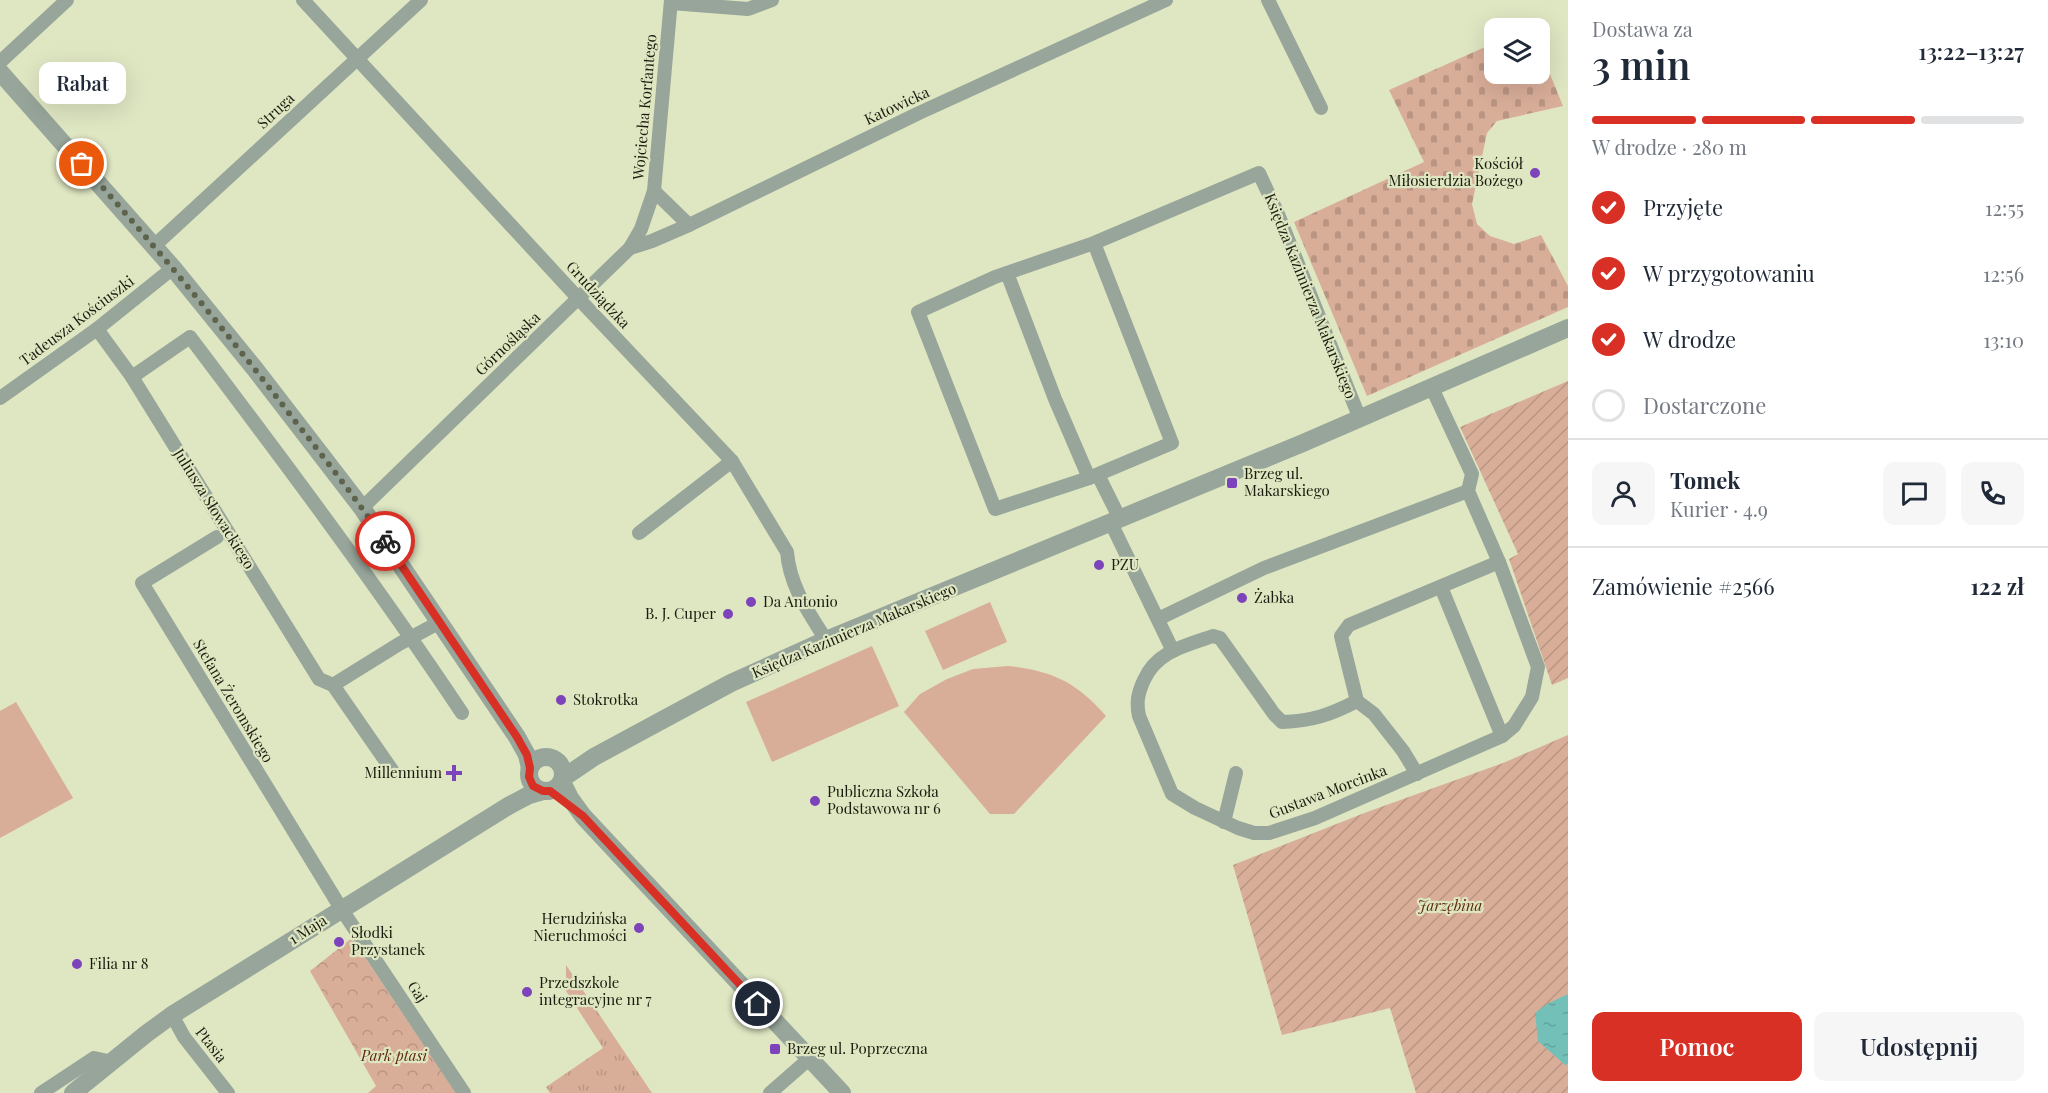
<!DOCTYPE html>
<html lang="pl">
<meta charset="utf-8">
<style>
:root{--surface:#fff;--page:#f6f6f7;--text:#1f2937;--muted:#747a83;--line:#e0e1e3;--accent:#d93025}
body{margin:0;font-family:"Playfair Display",serif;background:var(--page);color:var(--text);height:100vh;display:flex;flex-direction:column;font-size:22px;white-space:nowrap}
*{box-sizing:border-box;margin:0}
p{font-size:20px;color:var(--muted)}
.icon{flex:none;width:33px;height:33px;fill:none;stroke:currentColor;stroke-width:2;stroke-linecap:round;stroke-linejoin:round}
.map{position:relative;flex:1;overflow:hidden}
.sheet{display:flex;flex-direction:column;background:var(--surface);width:480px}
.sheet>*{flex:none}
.controls{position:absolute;left:1484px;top:18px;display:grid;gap:12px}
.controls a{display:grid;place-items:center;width:66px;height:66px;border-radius:12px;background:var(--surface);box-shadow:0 6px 24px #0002;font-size:30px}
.pin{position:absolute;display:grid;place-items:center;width:51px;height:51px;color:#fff;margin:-26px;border:3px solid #fff;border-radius:50%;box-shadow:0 2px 6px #0007}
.courier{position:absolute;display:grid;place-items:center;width:60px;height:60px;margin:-30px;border:4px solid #d93025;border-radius:50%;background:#fff;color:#222;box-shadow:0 2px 8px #0007}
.bubble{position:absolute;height:42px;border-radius:12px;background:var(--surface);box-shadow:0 6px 24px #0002;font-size:20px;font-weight:600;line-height:42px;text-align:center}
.head em{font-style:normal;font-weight:600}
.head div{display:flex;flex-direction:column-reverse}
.head{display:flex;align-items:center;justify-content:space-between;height:102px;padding:0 24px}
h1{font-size:39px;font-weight:600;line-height:45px}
.bar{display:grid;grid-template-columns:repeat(4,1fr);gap:9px 6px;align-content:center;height:72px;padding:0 24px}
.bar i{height:8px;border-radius:4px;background:var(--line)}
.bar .selected{background:var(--accent)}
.bar p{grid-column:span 4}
.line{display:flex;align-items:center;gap:15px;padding:0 24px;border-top:2px solid var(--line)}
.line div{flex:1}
.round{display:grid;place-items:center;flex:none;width:63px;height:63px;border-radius:12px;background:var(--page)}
ol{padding:0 24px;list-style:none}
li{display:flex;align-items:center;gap:18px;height:66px}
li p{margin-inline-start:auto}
li .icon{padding:6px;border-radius:50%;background:var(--accent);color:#fff;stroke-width:4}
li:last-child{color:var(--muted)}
li i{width:33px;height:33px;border:3px solid var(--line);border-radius:50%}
.action{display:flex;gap:12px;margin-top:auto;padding:12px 24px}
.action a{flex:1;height:69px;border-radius:12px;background:var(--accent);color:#fff;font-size:24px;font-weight:600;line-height:69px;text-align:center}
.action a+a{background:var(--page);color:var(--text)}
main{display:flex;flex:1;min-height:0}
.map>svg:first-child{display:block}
</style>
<main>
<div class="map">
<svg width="1568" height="1093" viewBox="0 0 1568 1093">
<defs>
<pattern id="grass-tufts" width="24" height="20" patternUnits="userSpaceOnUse" patternTransform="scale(1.5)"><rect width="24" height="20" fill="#d9ae99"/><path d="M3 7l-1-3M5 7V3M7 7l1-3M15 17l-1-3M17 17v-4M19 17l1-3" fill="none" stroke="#ba9583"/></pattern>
<pattern id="cemetery-stones" width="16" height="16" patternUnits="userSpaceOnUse" patternTransform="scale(1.5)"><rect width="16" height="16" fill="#d9ae99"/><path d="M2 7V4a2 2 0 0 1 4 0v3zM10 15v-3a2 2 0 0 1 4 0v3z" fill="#ba9583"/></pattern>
<pattern id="park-crowns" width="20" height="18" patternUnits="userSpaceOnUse" patternTransform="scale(1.5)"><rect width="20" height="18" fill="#d9ae99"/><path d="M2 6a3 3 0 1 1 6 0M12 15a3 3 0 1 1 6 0" fill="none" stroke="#ba9583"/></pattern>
<pattern id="garden-furrows" width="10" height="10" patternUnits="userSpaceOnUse" patternTransform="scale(1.5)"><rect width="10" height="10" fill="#d9ae99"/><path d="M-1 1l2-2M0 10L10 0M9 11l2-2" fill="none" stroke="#ba9583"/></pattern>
<pattern id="water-ripples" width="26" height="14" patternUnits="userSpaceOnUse" patternTransform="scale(1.5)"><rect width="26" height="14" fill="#72c0b8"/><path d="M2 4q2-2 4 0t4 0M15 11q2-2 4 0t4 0" fill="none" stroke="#62a49d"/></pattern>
</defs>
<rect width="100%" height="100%" fill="#dfe6c2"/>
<path fill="url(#grass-tufts)" d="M 566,965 L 652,1093 L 550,1093 L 546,1087 L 603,1048 L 566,991 Z"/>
<path fill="url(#cemetery-stones)" d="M 1494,43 L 1494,74 L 1539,74 L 1539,47 L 1563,106 L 1497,121 L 1487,133 L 1472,204 L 1477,224 L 1490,236 L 1514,244 L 1541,235 L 1568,286 L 1568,307 L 1367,396 L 1294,222 L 1424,162 L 1389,90 Z"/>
<path fill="url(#park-crowns)" d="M 352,938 L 456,1093 L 368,1093 L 376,1086 L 310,971 Z"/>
<g fill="url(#garden-furrows)">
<path d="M 1568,381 L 1568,678 L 1552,685 L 1509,559 L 1518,554 L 1460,427 Z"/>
<path d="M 1568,735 L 1568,1093 L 1416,1093 L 1390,1008 L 1282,1035 L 1233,865 L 1367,812 L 1503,763 Z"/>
</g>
<g fill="#d9ae99">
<path d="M 990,602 L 1007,642 L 943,670 L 925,631 Z"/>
<path d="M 872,646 L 899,706 L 772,762 L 746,702 Z"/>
<path d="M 1008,666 C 1053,671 1076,682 1106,716 L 1014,814 L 990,814 L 904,712 L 920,694 L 947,679 L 973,669 Z"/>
<path d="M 16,702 L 73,798 L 0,838 L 0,711 Z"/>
</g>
<path fill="url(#water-ripples)" d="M 1568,994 L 1568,1064 L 1565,1065 L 1538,1041 L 1535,1013 L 1547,1004 Z"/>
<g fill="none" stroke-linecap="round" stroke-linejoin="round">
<g stroke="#97a59a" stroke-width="14">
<path d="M 303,0 L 578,298 L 732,461 L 787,552 C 790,587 808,611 826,640"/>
<path d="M 1268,0 L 1321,108"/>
<path d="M 671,3 L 748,9 L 772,0"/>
<path d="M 0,62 L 67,0"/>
<path d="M 654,191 L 689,225 L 919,113 L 1166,0"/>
<path d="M 1094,243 L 1172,443 L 1089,478 L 995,509 L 918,312 L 995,277 L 1094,243 L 1259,173 L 1278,214 L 1360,419"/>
<path d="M 154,246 L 421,0"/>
<path d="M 630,248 L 641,229 L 654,191 L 671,0"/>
<path d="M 1007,273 L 1055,399 L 1089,478"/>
<path d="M 97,329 L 132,377 L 319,679 L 333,685 L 394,773"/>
<path d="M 132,377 L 190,337 C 283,460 376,584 462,713"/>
<path d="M 0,398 L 97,329 L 173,268"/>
<path d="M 1098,475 L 1120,519"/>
<path d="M 362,508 L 630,248 L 652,241 L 689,225"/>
<path d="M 1111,523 L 1173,651"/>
<path d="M 639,533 L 732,461"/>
<path d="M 217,537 L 142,583 L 342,910 L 464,1093"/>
<path d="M 1441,587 L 1502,736"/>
<path d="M 1158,619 L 1264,568 L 1468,491"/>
<path d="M 333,685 L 399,644 L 440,622"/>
<path d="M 1357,701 C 1330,715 1312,721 1282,722 L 1274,714 L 1220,638 L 1213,636 C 1185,646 1157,651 1144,680 C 1138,693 1136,702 1139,716 L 1172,794 L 1195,808 L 1238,828 L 1254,833 L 1269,833 L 1315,818 L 1502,736 L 1514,726 L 1532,697 L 1538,667 L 1499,562 L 1468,491 L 1472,474 L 1432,388"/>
<path d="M 1417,774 L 1403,751 L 1374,714 L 1357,701 L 1341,636 L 1349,625 L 1499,562"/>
<path d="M 1224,822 L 1236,773"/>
<path d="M 172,1015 L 184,1037 L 228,1093"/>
<path d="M 41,1093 L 94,1058 L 112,1062"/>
<path d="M 770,1093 L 809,1059"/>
</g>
<g stroke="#97a59a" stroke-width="18">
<path d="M 0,72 L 173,268 L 255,369 L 362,508 L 517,737 L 527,755 L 530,768"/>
<circle cx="546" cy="774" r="17"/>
<path d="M 563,778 L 594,757 L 731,683 L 826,640 L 1303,443 L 1568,328"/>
<path d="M 562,782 L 570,798 L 583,816 L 842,1093"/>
<path d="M 73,1093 L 146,1034 L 172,1015 L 510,805 L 529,795 L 543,791"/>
</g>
</g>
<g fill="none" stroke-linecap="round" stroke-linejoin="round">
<path stroke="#5e634d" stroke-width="6" stroke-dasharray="0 10.8" d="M 82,164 C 156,247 227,332 295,421 C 326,460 357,500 385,541"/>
<path stroke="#d93025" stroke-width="8" d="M 385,541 L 517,737 L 527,755 L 530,768 L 529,777 L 533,786 L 543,791 L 550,791 L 583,816 L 758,1004"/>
</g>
<g fill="#7c43ba" stroke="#dfe6c2" stroke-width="2">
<circle cx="1535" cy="173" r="6"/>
<rect x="1226" y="477" width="12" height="12" rx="3"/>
<circle cx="1099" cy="565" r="6"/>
<circle cx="1242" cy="598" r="6"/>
<circle cx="751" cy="602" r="6"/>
<circle cx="728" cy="614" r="6"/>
<circle cx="561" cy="700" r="6"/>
<path d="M451 764h6v6h6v6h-6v6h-6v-6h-6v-6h6z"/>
<circle cx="815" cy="801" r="6"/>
<circle cx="639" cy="928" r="6"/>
<circle cx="339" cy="942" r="6"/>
<circle cx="77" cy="964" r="6"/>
<circle cx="527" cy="992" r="6"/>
<rect x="769" y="1043" width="12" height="12" rx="3"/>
</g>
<g text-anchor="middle" stroke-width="4.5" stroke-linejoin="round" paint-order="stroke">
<g font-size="15" fill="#191c0e" stroke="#dfe6c2">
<text transform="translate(897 106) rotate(-25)" y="5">Katowicka</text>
<text transform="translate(645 107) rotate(-85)" y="5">Wojciecha Korfantego</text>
<text transform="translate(276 111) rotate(-43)" y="5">Struga</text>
<text transform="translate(598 295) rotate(47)" y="5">Grudziądzka</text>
<text transform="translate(1310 296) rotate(68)" y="5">Księdza Kazimierza Makarskiego</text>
<text transform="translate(77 321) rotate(-37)" y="5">Tadeusza Kościuszki</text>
<text transform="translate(508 344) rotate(-44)" y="5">Górnośląska</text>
<text transform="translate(214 509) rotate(58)" y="5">Juliusza Słowackiego</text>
<text transform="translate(854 631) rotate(-23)" y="5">Księdza Kazimierza Makarskiego</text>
<text transform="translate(233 701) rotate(59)" y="5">Stefana Żeromskiego</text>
<text transform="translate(1328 792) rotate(-21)" y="5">Gustawa Morcinka</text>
<text transform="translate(308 930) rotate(-32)" y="5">1 Maja</text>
<text transform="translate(417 992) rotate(56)" y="5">Gaj</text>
<text transform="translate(211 1045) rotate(52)" y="5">Ptasia</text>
</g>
<g font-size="15" fill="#191c0e" stroke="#dfe6c2" text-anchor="start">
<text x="1523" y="169" text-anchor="end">Kościół<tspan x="1523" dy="17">Miłosierdzia Bożego</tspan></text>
<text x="1244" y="479">Brzeg ul.<tspan x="1244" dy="17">Makarskiego</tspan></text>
<text x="1111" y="570">PZU</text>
<text x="1254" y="603">Żabka</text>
<text x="763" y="607">Da Antonio</text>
<text x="716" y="619" text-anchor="end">B. J. Cuper</text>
<text x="573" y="705">Stokrotka</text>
<text x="442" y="778" text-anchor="end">Millennium</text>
<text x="827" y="797">Publiczna Szkoła<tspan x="827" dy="17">Podstawowa nr 6</tspan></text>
<text x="627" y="924" text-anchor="end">Herudzińska<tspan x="627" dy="17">Nieruchmości</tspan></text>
<text x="351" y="938">Słodki<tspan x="351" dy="17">Przystanek</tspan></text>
<text x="89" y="969">Filia nr 8</text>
<text x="539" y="988">Przedszkole<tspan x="539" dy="17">integracyjne nr 7</tspan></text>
<text x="787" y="1054">Brzeg ul. Poprzeczna</text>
</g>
<g font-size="15" font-style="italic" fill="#5f2a0b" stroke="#dfe6c2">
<text x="1450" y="911">Jarzębina</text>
<text x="394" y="1061">Park ptasi</text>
</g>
</g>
</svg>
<div class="controls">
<a><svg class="icon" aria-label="layers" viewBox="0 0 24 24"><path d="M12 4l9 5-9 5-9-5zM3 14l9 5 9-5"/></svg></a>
</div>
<div class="pin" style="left:82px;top:164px;background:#ea580c"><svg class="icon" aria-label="bag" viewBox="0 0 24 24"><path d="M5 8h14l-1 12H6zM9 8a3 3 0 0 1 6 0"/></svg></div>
<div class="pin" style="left:758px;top:1004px;background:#1f2937"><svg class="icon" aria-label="home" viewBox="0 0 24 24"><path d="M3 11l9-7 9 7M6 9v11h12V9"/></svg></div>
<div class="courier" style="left:385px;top:541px"><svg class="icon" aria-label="bike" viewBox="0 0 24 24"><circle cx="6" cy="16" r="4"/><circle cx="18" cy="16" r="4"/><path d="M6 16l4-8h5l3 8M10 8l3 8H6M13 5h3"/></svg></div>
<div class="bubble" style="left:39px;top:62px;width:87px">Rabat</div>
</div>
<section class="sheet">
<div class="head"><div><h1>3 min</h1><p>Dostawa za</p></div><em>13:22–13:27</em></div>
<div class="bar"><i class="selected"></i><i class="selected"></i><i class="selected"></i><i></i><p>W drodze · 280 m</p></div>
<ol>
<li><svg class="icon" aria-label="check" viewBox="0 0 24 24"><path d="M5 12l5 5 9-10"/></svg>Przyjęte<p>12:55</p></li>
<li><svg class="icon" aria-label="check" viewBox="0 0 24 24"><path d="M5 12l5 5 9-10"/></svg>W przygotowaniu<p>12:56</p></li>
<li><svg class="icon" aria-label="check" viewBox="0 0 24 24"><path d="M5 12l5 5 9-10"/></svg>W drodze<p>13:10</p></li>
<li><i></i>Dostarczone</li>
</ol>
<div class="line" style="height:108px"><a class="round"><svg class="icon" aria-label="person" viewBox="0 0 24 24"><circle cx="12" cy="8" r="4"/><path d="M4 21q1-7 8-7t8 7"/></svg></a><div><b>Tomek</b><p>Kurier · 4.9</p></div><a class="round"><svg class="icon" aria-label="chat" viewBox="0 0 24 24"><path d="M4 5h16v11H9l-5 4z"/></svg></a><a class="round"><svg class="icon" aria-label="phone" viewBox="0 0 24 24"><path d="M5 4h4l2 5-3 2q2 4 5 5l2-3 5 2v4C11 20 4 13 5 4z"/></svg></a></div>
<div class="line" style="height:78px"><div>Zamówienie #2566</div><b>122 zł</b></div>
<div class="action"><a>Pomoc</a><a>Udostępnij</a></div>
</section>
</main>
